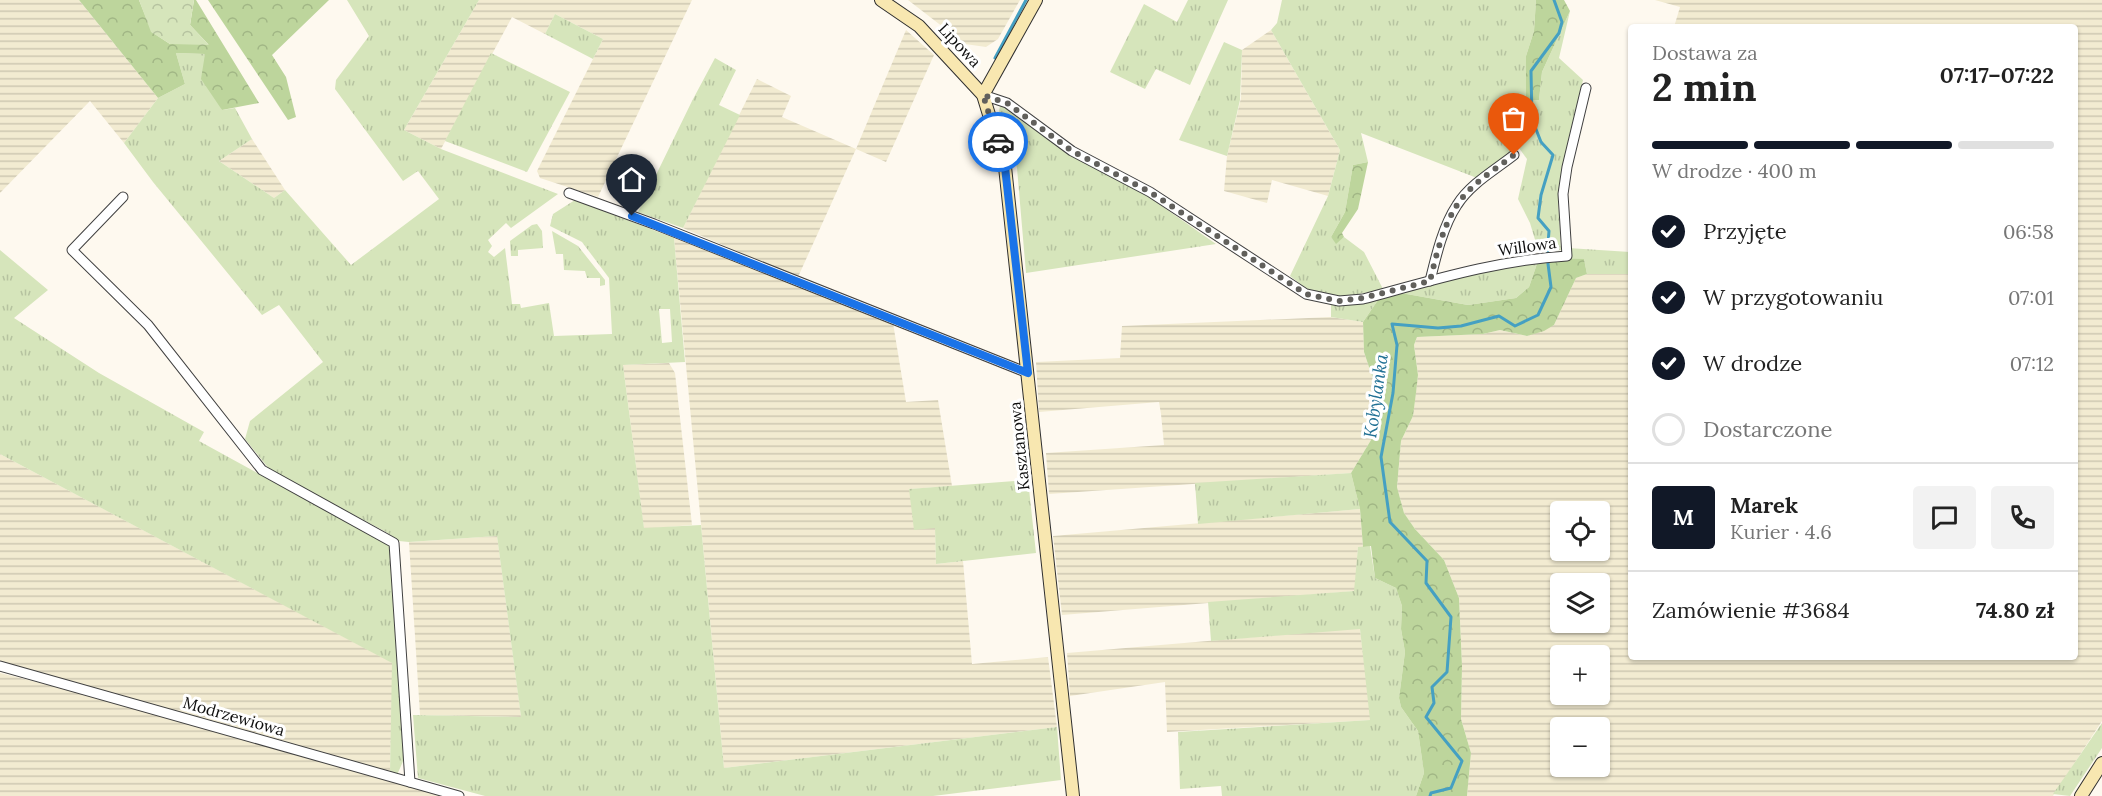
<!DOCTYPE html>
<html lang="pl">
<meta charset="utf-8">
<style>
:root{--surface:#fff;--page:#f2f2f2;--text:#222;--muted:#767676;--line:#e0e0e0;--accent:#111827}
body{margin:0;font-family:Lora,serif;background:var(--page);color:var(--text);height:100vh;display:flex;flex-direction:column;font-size:22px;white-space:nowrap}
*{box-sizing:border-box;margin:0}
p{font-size:20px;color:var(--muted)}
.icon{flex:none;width:33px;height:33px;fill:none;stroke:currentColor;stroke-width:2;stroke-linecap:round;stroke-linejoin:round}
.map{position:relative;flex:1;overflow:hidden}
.details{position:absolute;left:1628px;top:24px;width:450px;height:636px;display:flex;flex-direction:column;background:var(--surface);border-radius:6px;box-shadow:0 2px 4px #0004}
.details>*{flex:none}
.fabs{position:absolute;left:1550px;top:501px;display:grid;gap:12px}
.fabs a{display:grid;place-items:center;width:60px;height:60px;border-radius:6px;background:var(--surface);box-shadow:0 2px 4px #0004;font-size:30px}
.pin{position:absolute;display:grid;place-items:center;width:51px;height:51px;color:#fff;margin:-62px -26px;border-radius:50% 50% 50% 0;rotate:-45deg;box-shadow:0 0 6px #0007}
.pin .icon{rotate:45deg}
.courier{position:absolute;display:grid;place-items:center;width:60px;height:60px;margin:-30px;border:4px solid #1a73e8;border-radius:50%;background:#fff;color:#222;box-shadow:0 2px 8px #0007}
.headline em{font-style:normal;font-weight:800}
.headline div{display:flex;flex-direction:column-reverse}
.headline{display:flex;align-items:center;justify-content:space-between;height:102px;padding:0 24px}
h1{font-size:39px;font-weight:800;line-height:45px}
.bar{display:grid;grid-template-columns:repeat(4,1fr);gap:9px 6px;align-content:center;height:72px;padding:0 24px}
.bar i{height:8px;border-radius:4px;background:var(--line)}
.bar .on{background:var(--accent)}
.bar p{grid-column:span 4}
.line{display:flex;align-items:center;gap:15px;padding:0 24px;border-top:2px solid var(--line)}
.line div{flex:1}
.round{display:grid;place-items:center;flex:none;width:63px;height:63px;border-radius:6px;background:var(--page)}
ol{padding:0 24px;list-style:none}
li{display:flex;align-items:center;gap:18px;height:66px}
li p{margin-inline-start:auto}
li .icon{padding:6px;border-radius:50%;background:var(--accent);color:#fff;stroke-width:4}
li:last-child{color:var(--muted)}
li i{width:33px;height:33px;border:3px solid var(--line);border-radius:50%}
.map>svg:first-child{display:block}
</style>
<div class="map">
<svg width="2102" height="796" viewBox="0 0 2102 796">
<defs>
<pattern id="farmland-rules" width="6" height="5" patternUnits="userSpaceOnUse" patternTransform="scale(1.5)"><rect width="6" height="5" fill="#f2ebd1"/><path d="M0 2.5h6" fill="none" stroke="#cec8b2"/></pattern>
<pattern id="grass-tufts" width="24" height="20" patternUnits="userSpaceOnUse" patternTransform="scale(1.5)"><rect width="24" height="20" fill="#d6e5bb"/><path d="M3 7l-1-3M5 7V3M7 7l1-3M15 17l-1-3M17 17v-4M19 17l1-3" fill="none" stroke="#b6c3a0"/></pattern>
<pattern id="forest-crowns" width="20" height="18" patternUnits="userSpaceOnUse" patternTransform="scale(1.5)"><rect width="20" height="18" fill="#bdd59c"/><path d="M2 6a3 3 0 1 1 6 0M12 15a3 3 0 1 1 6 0" fill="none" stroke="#a1b685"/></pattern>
<pattern id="park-crowns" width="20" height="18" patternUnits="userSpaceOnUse" patternTransform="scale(1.5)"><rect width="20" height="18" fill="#d6e5bb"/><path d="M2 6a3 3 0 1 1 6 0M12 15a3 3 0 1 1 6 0" fill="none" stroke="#b6c3a0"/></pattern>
</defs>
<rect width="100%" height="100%" fill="#fef9ef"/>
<g fill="url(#farmland-rules)" fill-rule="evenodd">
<path d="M 0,0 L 79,0 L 158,98 L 124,143 L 90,101 L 0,193 Z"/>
<path d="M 479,0 L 692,0 L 598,197 L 540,178 L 537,171 L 603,39 L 555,14 L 545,34 L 512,17 L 441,149 L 404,130 Z"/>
<path d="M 908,0 L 1020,0 L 998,39 L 986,47 L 965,44 Z"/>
<path d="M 1655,0 L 2102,0 L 2102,721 L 2053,796 L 1467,796 L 1471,753 L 1461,719 L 1462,666 L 1459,598 L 1444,560 L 1415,529 L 1404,513 L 1397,487 L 1401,441 L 1413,416 L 1418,375 L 1414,345 L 1417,337 L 1483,334 L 1500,330 L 1527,336 L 1554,325 L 1576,278 L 1587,274 L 1630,274 L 1630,657 L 2074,657 L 2074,27 L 1674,27 L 1680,7 ZM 1560,512 L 1599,512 L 1599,550 L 1560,550 ZM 1560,584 L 1599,584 L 1599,622 L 1560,622 ZM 1560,656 L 1599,656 L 1599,694 L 1560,694 ZM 1560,728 L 1599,728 L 1599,766 L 1560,766 Z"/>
<path d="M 906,30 L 934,55 L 886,162 L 856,149 L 798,277 L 683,228 L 757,79 L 791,96 L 782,117 L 856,149 Z"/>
<path d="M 1271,30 L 1340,150 L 1328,196 L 1272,180 L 1267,203 L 1224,191 L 1227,156 L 1241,98 L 1242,50 Z"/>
<path d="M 252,139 L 285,190 L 274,198 L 219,161 Z"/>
<path d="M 674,238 L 893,323 L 906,402 L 938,400 L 952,486 L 909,489 L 935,528 L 936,564 L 963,561 L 972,664 L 1048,657 L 1057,727 L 724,768 Z"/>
<path d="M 1331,317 L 1363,322 L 1364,352 L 1373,379 L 1375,408 L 1371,440 L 1351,473 L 1049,494 L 1046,453 L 1164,445 L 1161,414 L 1159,402 L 1039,412 L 1036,362 L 1120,358 L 1122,326 Z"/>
<path d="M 669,363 L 675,373 L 692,525 L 644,529 L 623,365 Z"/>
<path d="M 0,454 L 393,663 L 390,772 L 0,664 Z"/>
<path d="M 1360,509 L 1363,547 L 1358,547 L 1355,591 L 1062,615 L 1053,536 Z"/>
<path d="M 497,536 L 521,717 L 420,715 L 409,542 Z"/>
<path d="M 1360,628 L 1371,720 L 1167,732 L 1165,682 L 1070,696 L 1067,653 Z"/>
<path d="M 0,673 L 89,695 L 445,796 L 0,796 Z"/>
</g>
<g fill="url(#grass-tufts)" fill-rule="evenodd">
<path d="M 347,0 L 479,0 L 404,130 L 441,149 L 558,194 L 511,228 L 506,223 L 488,240 L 492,246 L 488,252 L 494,257 L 505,248 L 512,304 L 520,304 L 521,308 L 549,303 L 554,336 L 612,334 L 609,278 L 582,242 L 550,226 L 553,214 L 575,200 L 674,238 L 685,362 L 623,365 L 644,528 L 701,525 L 724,768 L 1057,727 L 1061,780 L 933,796 L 485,796 L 418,778 L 413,715 L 521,717 L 497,536 L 409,542 L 399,541 L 386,532 L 270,470 L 245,439 L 250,421 L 323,362 L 279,305 L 262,315 L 153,182 L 124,143 L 158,98 L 185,84 L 176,53 L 206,54 L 222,110 L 235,108 L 252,139 L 219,161 L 274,198 L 285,190 L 351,265 L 439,199 L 418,171 L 403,181 L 335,89 L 336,80 L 369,36 ZM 659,309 L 670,309 L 672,342 L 662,343 Z"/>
<path d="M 1188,0 L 1228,0 L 1190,85 L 1156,69 L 1145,89 L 1110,72 L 1144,4 L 1177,22 Z"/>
<path d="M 1282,0 L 1536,0 L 1534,31 L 1526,56 L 1526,101 L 1539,100 L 1542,72 L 1570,11 L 1559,58 L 1583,80 L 1568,141 L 1558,198 L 1561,250 L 1539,253 L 1530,223 L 1518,199 L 1527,159 L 1519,148 L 1477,178 L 1361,133 L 1368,162 L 1353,165 L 1345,212 L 1331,237 L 1336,243 L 1344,237 L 1364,252 L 1383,289 L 1345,297 L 1308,290 L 1290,276 L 1328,196 L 1340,150 L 1271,30 L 1277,23 Z"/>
<path d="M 555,14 L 603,39 L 593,59 L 545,34 Z"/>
<path d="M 1224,42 L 1242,50 L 1240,100 L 1227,156 L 1179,140 Z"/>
<path d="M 491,53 L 570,92 L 527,172 L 445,141 Z"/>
<path d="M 715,58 L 736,70 L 719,105 L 740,115 L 683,228 L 638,212 L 692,101 Z"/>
<path d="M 1000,106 L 1006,107 L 1069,154 L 1149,197 L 1216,244 L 1026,273 L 1017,168 L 1005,126 L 999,111 Z"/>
<path d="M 537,224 L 542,231 L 543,248 L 518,250 L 518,256 L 511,256 L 510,241 L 532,225 Z"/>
<path d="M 552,231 L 578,246 L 605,280 L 605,285 L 600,286 L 600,278 L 587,278 L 585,271 L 564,270 L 563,254 L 556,254 Z"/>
<path d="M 1568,248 L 1630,252 L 1630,274 L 1587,274 L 1584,259 L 1569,259 Z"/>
<path d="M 0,250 L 48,290 L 14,318 L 99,373 L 204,432 L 199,441 L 390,546 L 404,759 L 397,775 L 390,772 L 392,663 L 0,454 Z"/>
<path d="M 1539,258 L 1529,287 L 1516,298 L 1468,305 L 1401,293 L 1483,267 Z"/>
<path d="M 1378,300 L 1363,322 L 1331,317 L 1331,305 Z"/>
<path d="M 1351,473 L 1360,509 L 1198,524 L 1195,483 Z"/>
<path d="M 1028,480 L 1036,553 L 936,564 L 935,528 L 914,530 L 909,489 Z"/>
<path d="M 1370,546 L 1375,578 L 1396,588 L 1402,606 L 1401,629 L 1405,652 L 1399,698 L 1401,707 L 1418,731 L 1424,773 L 1416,796 L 1222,796 L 1221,786 L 1180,789 L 1178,732 L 1370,720 L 1360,629 L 1211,641 L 1208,602 L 1354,591 L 1358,547 Z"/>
<path d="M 2102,723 L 2102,748 L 2070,796 L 2053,794 Z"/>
</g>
<g fill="url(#forest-crowns)">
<path d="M 79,0 L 139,0 L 152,32 L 170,44 L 208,44 L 190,25 L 194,0 L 196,0 L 259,103 L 222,110 L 201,79 L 205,54 L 176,53 L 185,84 L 158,98 Z"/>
<path d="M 208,0 L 329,0 L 272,55 L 286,77 L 296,117 L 288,120 Z"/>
<path d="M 1536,0 L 1564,0 L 1570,11 L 1542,72 L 1539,100 L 1526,101 L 1526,56 L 1534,31 Z"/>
<path d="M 1368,162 L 1358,209 L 1342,233 L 1344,237 L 1336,244 L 1331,237 L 1345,212 L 1353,165 Z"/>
<path d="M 1539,258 L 1584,259 L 1587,274 L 1576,278 L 1554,325 L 1544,331 L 1527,336 L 1500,330 L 1483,334 L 1417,337 L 1414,345 L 1418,375 L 1416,393 L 1413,416 L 1401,441 L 1397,487 L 1404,513 L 1415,529 L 1444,560 L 1459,598 L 1462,666 L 1461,719 L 1471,753 L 1467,796 L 1416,796 L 1424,773 L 1418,731 L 1401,707 L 1399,698 L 1405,652 L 1401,629 L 1402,606 L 1396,588 L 1375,578 L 1371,546 L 1363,547 L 1360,509 L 1351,473 L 1371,440 L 1375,408 L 1373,379 L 1364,352 L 1363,322 L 1378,300 L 1401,293 L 1468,305 L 1516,298 L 1529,287 Z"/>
</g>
<path fill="url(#park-crowns)" d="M 139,0 L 194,0 L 190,25 L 209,45 L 170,44 L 151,32 Z"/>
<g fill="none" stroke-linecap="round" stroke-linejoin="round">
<g stroke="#45a0c2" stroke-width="3">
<path d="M 995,58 L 1026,0"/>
<path d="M 1430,796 L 1431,793 L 1451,788 L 1462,761 L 1426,717 L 1434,703 L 1432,687 L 1447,672 L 1451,617 L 1426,583 L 1427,561 L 1390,522 L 1381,457 L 1393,393 L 1397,345 L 1392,324 L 1438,328 L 1461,326 L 1499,316 L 1515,326 L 1538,315 L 1551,287 L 1547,256 L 1549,231 L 1538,218 L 1541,195 L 1553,155 L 1541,142 L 1532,119 L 1531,71 L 1559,33 L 1562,22 L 1554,0"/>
</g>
<g stroke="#404040" stroke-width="11">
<g id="street">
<path d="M 983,95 L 1007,103 L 1072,151 L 1150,192 L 1306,294 L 1339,301 L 1363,299 C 1430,281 1497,260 1567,256 L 1563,194 L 1567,167 L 1586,88"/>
<path d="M 569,193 L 654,224 L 1028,373"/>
<path d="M 123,197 L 72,250 L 148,325 L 262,470 L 394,543 L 410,782"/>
<path d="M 1430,281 C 1436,256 1443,226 1457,205 C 1470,184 1495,170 1514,155"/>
<path d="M 0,666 L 459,796"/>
</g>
</g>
<g stroke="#2f2f2f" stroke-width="14">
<g id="secondary">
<path d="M 881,0 L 919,26 L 983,95 L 1005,167 L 1073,796"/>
<path d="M 983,95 L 1036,0"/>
<path d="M 2081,796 L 2102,763"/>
</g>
</g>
<use href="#street" stroke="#fff" stroke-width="9"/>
<use href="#secondary" stroke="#f8e7b0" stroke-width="12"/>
</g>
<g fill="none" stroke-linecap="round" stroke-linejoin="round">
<path stroke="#61605c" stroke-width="6" stroke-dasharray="0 10.8" d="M 998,142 L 983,95 L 1007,103 L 1072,151 L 1150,192 L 1306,294 L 1339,301 L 1363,298 L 1430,281 C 1436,256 1443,226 1457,205 C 1471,184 1494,170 1514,155"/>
<path stroke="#1a73e8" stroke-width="8" d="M 632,216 L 1028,373 L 1005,167 L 998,142"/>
</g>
<g text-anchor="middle" stroke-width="6" stroke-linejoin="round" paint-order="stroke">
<g font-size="16" fill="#0d0d0d" stroke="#fff">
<text transform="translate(960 45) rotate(47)" y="6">Lipowa</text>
<text transform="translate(1527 246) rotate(-8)" y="6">Willowa</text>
<text transform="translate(1019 446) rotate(-96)" y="6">Kasztanowa</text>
<text transform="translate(234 716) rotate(16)" y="6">Modrzewiowa</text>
</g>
<g font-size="18" font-style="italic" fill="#217195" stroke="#fff">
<text transform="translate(1376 396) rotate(-82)" y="6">Kobylanka</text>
</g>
</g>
</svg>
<div class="fabs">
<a><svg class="icon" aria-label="locate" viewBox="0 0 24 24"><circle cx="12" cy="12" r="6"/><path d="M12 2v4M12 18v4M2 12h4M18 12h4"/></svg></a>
<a><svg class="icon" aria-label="layers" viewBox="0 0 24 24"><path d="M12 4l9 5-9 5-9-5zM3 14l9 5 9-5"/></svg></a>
<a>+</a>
<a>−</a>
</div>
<div class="pin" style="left:1514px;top:155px;background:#ea580c"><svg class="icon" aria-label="bag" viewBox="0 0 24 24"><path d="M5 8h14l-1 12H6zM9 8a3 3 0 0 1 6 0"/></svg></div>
<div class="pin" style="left:632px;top:216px;background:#1f2937"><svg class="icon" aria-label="home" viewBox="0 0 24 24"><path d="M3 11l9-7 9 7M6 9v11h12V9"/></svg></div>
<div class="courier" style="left:998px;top:142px"><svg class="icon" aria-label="car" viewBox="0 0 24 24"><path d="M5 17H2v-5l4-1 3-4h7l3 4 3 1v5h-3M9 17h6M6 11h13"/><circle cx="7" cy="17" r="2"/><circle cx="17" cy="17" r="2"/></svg></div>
<section class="details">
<div class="headline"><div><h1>2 min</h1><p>Dostawa za</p></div><em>07:17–07:22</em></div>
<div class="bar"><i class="on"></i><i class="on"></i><i class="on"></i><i></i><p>W drodze · 400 m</p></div>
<ol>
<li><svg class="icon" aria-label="check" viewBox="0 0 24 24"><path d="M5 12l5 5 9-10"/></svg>Przyjęte<p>06:58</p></li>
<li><svg class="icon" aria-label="check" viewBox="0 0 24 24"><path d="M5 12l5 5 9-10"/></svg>W przygotowaniu<p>07:01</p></li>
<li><svg class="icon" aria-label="check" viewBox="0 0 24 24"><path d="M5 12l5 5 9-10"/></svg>W drodze<p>07:12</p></li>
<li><i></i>Dostarczone</li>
</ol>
<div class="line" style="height:108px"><b class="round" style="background:var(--accent);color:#fff">M</b><div><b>Marek</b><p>Kurier · 4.6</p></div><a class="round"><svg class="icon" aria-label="chat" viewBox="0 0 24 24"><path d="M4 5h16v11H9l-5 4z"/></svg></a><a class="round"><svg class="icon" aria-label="phone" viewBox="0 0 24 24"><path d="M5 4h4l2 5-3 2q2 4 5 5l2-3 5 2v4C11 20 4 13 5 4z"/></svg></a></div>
<div class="line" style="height:78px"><div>Zamówienie #3684</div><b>74.80 zł</b></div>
</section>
</div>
